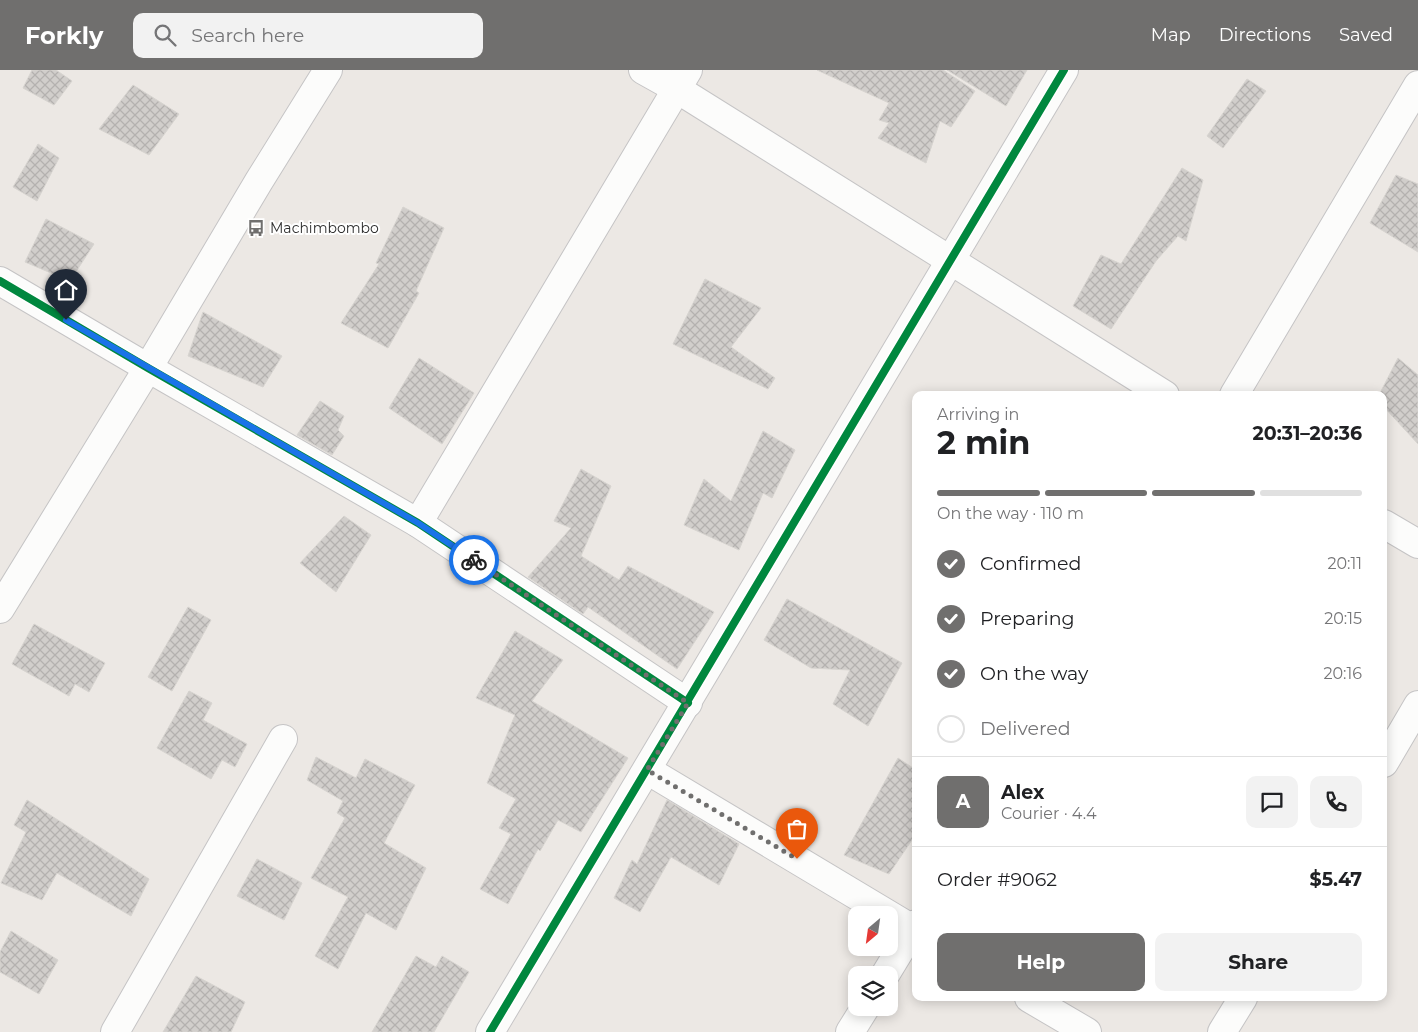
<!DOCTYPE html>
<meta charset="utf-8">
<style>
:root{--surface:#fff;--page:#f2f2f2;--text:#202124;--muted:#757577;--line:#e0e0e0;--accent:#706f6e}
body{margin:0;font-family:Montserrat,sans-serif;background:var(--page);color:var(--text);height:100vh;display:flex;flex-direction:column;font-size:19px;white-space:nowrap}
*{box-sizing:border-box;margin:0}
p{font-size:16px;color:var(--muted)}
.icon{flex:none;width:28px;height:28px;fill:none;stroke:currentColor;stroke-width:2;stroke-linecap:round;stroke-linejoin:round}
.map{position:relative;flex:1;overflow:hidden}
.sheet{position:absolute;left:912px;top:321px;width:475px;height:610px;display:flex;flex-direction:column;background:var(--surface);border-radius:10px;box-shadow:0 2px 12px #0003}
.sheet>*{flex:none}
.needle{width:32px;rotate:209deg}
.fabs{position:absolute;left:848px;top:836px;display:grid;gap:10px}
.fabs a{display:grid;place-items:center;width:50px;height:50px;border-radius:10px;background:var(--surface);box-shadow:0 2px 12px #0003;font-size:25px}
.pin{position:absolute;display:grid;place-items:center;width:42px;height:42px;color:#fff;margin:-51px -21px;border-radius:50% 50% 50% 0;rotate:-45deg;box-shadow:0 0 5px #0007}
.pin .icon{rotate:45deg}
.courier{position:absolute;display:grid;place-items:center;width:50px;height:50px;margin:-25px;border:4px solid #1a73e8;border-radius:50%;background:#fff;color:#222;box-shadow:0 1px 6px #0007}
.overview em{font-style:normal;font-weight:700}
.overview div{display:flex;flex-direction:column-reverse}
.overview{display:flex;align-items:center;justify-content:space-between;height:85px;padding:0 25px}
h1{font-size:32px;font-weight:700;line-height:38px}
.bar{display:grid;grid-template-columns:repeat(4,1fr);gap:8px 5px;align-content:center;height:60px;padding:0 25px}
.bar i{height:6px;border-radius:4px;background:var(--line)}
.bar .current{background:var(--accent)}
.bar p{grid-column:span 4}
.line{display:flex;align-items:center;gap:12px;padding:0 25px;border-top:1px solid var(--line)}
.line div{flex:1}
.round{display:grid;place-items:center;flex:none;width:52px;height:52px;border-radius:10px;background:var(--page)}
ol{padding:0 25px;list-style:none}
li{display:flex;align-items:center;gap:15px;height:55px}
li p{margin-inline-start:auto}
li .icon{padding:5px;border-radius:50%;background:var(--accent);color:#fff;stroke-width:4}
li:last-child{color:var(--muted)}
li i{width:28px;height:28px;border:2px solid var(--line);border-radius:50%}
.button{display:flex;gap:10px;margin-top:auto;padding:10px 25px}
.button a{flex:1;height:58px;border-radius:10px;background:var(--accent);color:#fff;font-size:20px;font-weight:700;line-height:58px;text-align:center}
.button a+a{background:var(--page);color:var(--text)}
header{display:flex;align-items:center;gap:30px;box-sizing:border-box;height:70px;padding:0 25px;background:var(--accent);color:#fff}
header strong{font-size:24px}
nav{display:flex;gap:28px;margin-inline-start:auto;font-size:18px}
.search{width:350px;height:45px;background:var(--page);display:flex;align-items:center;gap:12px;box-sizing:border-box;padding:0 18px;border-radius:10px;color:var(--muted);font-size:19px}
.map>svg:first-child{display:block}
</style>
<header>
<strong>Forkly</strong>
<div class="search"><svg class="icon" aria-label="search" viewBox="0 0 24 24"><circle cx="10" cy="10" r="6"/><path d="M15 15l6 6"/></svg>Search here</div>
<nav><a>Map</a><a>Directions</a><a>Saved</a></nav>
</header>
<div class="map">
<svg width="1418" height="962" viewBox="0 0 1418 962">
<defs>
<pattern id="building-cross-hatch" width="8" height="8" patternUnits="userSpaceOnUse" patternTransform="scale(1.25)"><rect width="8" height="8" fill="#d1cecb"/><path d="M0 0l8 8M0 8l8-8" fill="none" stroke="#b4b1af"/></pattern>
</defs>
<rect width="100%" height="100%" fill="#ece8e4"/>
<g fill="url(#building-cross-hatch)" stroke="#d7d4d0">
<path d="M 32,0 L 56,0 L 72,11 L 54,35 L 23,18 Z"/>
<path d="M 817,0 L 943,0 L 975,21 L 951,57 L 940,51 L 926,93 L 878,68 L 889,53 L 879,50 L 889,33 Z"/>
<path d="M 947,0 L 1027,0 L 1006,36 Z"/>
<path d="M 1247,9 L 1266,21 L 1223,78 L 1207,66 Z"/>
<path d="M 133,15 L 179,44 L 149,85 L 99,59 Z"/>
<path d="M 38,74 L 59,88 L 37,131 L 13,117 Z"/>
<path d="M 1182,98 L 1203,110 L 1186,171 L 1178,166 L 1156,191 L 1111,259 L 1073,236 L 1101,185 L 1121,194 Z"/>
<path d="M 1396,105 L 1418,114 L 1418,182 L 1370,153 Z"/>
<path d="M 403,137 L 444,158 L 416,221 L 419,223 L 388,278 L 341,253 L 379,194 L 376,193 Z"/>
<path d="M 46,149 L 94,174 L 70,211 L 25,192 Z"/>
<path d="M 705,209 L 761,238 L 731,277 L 775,308 L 768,319 L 673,274 Z"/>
<path d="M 203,242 L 282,286 L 263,317 L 188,286 Z"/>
<path d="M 419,288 L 474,323 L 442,374 L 389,338 Z"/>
<path d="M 1398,288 L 1418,305 L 1418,374 L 1384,337 L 1384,325 L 1379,325 Z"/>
<path d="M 320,331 L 344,346 L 338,360 L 344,366 L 332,385 L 297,365 Z"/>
<path d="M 763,361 L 795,380 L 772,428 L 763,423 L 739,480 L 684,455 L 704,409 L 731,431 Z"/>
<path d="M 581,399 L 611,416 L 581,486 L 619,510 L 628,496 L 714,542 L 677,599 L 588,537 L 583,544 L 528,507 L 571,458 L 554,451 Z"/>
<path d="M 344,446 L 371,465 L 336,522 L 300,493 Z"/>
<path d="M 787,529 L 902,593 L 868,656 L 833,634 L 850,600 L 811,598 L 764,570 Z"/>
<path d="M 188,537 L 211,550 L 172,621 L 148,607 Z"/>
<path d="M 34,554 L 105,593 L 89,622 L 75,614 L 69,626 L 12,594 Z"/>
<path d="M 515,561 L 563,590 L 532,631 L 628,688 L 581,762 L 558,750 L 540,781 L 538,779 L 508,834 L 480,819 L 511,764 L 499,758 L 516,729 L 487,713 L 515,645 L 476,628 Z"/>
<path d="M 189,621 L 212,633 L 203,650 L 247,674 L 235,697 L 222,690 L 211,709 L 157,678 Z"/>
<path d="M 316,687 L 356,708 L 365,689 L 415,715 L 384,773 L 426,798 L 396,860 L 366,843 L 338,899 L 315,886 L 348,827 L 311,808 L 345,748 L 337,743 L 343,731 L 307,710 Z"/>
<path d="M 898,688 L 916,700 L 916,764 L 889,804 L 844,785 Z"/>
<path d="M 27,730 L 149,809 L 131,846 L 57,803 L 42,830 L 1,813 L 26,762 L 14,755 Z"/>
<path d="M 667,730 L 739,774 L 719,815 L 671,787 L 640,842 L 614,828 L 632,790 L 637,794 Z"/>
<path d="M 257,789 L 302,813 L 284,850 L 237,826 Z"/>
<path d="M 11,861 L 58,890 L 39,924 L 0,902 L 0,882 Z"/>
<path d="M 416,886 L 436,897 L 442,886 L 469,902 L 434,962 L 372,962 Z"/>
<path d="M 196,906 L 245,932 L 231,962 L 163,962 Z"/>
</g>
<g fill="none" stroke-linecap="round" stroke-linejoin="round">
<g stroke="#c5c4c5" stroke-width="30">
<g id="minor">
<path d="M 643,0 L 677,19 L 1165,325"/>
<path d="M 0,211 L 148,298 L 418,453 L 688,633"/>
<path d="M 1234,325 L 1418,15"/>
<path d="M 418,453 L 688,0"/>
<path d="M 1384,454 L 1418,474"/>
<path d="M 0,539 L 148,298 L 259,111 L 328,0"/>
<path d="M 1384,693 L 1418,635"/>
<path d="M 647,700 L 916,861"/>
<path d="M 885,905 L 916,854"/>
<path d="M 1029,928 L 1087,962"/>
<path d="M 115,962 L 283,669"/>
<path d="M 490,962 L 1064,0"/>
<path d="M 850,962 L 865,938"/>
<path d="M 1222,962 L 1243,928"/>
</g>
</g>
<use href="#minor" stroke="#fcfcfb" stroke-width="28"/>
<g stroke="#fff" stroke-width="11">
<g id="cycleway">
<path d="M 0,211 L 148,298 L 418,453 L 688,633"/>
<path d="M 490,962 L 1064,0"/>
</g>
</g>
<use href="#cycleway" stroke="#00873e" stroke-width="8"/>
</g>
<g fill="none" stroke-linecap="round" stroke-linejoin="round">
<path stroke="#706f6e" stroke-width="5" stroke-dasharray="0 9" d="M 474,490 L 688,633 L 647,700 L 797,789"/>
<path stroke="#1a73e8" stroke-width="6" d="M 66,250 L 418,453 L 474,490"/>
</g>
<defs>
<g id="bus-bare" transform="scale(1.35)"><path d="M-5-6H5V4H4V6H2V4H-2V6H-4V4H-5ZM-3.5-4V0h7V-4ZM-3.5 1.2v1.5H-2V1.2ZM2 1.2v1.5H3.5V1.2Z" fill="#706f6e" stroke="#fff" stroke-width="2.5" paint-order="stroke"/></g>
</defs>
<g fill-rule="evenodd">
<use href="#bus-bare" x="256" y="158"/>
</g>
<g text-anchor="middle" stroke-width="4" stroke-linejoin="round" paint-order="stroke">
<g font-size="14" fill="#2e2e2e" stroke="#fff" text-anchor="start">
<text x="270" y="163">Machimbombo</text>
</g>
</g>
</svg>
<div class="fabs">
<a><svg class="needle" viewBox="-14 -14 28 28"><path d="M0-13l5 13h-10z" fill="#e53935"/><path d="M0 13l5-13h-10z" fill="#757577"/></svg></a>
<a><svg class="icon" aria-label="layers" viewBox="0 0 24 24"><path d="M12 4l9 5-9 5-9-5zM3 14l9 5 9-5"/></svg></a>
</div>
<div class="pin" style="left:797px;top:789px;background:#ea580c"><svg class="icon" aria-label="bag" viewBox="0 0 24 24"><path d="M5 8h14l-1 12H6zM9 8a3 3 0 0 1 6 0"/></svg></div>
<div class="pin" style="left:66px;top:250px;background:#1f2937"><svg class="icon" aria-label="home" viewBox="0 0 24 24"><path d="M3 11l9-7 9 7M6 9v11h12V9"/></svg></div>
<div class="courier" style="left:474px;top:490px"><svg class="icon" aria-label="bike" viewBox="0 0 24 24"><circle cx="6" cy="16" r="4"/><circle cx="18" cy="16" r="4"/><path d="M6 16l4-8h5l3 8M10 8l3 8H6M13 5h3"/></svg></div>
<section class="sheet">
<div class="overview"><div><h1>2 min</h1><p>Arriving in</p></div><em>20:31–20:36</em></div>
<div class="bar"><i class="current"></i><i class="current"></i><i class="current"></i><i></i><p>On the way · 110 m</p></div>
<ol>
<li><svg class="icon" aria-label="check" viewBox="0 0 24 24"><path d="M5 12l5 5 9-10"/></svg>Confirmed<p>20:11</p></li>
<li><svg class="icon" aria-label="check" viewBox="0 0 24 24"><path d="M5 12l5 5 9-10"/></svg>Preparing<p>20:15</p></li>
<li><svg class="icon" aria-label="check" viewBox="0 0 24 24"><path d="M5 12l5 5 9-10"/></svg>On the way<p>20:16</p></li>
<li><i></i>Delivered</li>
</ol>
<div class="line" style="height:90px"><b class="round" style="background:var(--accent);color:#fff">A</b><div><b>Alex</b><p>Courier · 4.4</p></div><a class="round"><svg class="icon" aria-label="chat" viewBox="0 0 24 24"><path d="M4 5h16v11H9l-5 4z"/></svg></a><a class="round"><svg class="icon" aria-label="phone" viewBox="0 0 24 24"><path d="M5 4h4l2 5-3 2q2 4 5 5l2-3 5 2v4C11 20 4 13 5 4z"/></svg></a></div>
<div class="line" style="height:65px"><div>Order #9062</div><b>$5.47</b></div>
<div class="button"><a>Help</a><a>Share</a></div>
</section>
</div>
